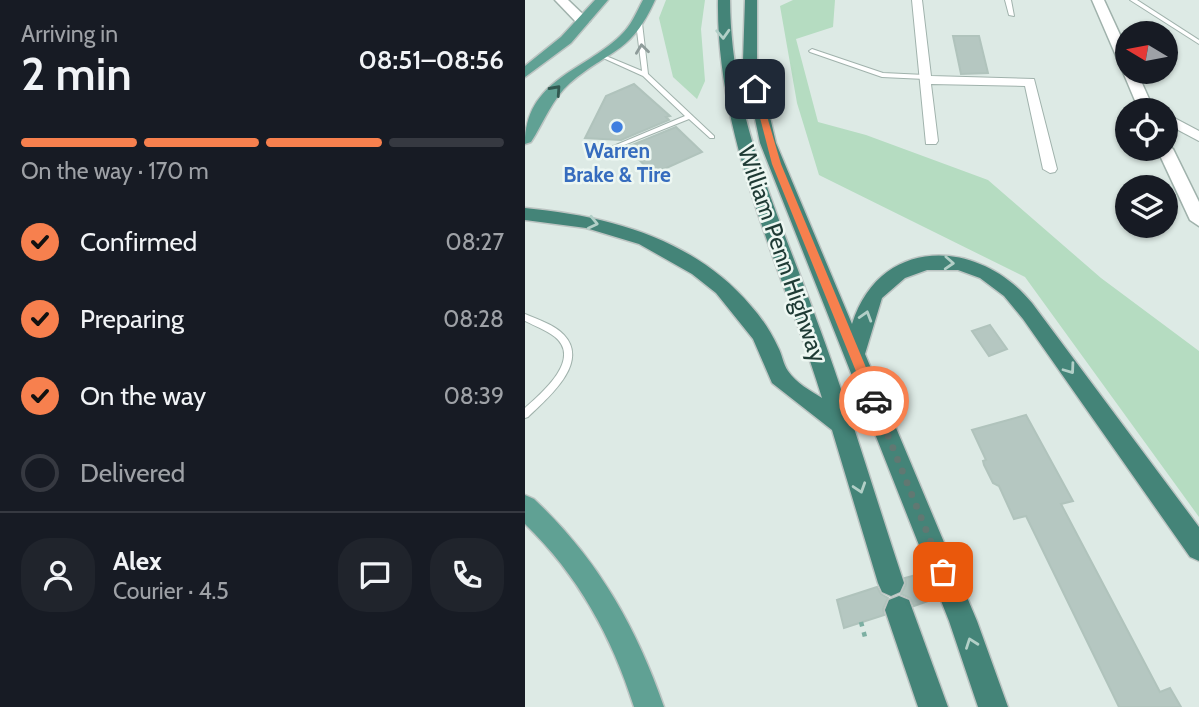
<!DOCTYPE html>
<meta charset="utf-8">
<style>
:root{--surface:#171b24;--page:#20242c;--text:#f1f3f6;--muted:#9ea1a6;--line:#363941;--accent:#f7804e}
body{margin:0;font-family:Cabin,sans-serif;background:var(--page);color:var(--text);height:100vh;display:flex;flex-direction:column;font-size:26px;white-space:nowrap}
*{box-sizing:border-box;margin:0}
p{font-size:23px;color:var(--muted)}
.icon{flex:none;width:38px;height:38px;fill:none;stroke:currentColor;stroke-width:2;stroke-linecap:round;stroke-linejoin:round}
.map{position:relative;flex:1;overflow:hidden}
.panel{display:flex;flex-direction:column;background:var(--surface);width:525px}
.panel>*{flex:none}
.needle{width:46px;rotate:280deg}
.buttons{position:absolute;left:590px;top:21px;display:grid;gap:14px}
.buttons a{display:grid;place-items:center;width:63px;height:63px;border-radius:50%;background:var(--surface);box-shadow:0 2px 5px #0004;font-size:35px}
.pin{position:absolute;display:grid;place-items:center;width:60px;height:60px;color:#fff;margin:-30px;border-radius:14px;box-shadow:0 4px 10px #0006}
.courier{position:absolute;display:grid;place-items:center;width:70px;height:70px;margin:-35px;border:5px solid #f7804e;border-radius:50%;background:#fff;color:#222;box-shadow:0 2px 9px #0007}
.head em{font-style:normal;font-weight:600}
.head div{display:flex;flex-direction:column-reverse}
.head{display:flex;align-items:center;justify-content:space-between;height:119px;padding:0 21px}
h1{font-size:46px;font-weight:600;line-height:52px}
.bar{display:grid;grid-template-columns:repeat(4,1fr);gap:10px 7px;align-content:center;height:84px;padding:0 21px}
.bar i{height:9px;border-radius:5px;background:var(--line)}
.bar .active{background:var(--accent)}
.bar p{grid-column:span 4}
.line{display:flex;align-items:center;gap:18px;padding:0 21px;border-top:2px solid var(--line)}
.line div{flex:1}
.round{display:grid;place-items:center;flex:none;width:74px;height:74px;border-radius:28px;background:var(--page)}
ol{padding:0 21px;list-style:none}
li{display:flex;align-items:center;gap:21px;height:77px}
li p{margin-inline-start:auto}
li .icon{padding:7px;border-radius:50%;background:var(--accent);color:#111;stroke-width:4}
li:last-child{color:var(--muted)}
li i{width:38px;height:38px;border:4px solid var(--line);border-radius:50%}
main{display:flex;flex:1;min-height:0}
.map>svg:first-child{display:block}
</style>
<main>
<section class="panel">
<div class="head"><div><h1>2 min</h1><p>Arriving in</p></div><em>08:51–08:56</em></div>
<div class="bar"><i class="active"></i><i class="active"></i><i class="active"></i><i></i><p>On the way · 170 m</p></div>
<ol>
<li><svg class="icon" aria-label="check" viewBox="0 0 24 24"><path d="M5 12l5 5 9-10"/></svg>Confirmed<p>08:27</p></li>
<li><svg class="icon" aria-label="check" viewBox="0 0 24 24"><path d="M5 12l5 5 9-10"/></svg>Preparing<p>08:28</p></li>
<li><svg class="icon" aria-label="check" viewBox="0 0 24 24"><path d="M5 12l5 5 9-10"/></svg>On the way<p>08:39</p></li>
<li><i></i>Delivered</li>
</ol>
<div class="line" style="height:126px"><a class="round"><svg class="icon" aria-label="person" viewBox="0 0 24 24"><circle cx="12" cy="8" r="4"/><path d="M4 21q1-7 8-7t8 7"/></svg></a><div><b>Alex</b><p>Courier · 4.5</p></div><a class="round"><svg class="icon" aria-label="chat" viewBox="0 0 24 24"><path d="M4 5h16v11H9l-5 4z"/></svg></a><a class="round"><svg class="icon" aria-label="phone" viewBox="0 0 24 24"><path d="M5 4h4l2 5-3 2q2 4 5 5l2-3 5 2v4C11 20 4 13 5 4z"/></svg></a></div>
</section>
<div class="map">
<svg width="674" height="707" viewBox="0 0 674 707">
<rect width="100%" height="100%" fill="#ddeae5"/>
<g fill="#b5dcc1">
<path d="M 141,0 L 180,0 L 176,29 L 180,81 L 172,99 L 148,77 L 134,18 Z"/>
<path d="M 268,0 L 310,0 L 308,27 L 271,39 L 293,122 L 341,135 L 463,180 L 576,278 L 674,351 L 674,517 L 500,277 L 294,175 L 272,103 L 255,6 Z"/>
</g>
<g fill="#b5c7c1" stroke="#b0c3bc" stroke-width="2">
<path d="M 428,36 L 454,36 L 463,73 L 436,74 Z"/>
<path d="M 109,84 L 145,116 L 141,117 L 144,120 L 96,140 L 60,138 L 81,96 Z"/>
<path d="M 151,127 L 177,152 L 128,174 L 102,147 Z"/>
<path d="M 465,325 L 482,349 L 464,356 L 447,331 Z"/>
<path d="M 501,415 L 548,501 L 536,504 L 635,692 L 645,688 L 656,707 L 594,707 L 501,516 L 489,519 L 474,486 L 468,483 L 459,465 L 458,461 L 461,460 L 447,430 Z"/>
<path d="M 402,572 L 412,598 L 389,606 L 385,598 L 376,594 L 381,584 L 380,578 Z"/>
<path d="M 352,587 L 356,594 L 363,598 L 358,609 L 359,615 L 319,628 L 312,600 Z"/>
</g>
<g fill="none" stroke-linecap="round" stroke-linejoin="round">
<g stroke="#a0b2ac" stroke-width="2">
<g id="service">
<path d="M 480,0 L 486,0 L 489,16 L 484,15 Z"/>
<path d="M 605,0 L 612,0 L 674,40 L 674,44 Z"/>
<path d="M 114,21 L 117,23 L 123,74 L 189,136 L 189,138 L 185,138 L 164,119 L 84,151 L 80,151 L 79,150 L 160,116 L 118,76 L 76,57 L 81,56 L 117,71 L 111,23 Z"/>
<path d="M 287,49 L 358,73 L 400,75 L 403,77 L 400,79 L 357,77 L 285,52 L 284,51 Z"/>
<path d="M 0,314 C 12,319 30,325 39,335 C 65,363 23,398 3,417 L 0,418 L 0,408 C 17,393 57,359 30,337 C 21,330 10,326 0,321 Z"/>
</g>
</g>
<g stroke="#a0b2ac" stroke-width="2">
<g id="minor">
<path d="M 387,0 L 397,0 L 406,76 L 509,79 L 532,169 L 530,172 L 525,173 L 518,169 L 500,86 L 406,84 L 413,141 L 411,144 L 401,144 Z"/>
<path d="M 640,113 L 674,131 L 674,141 L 640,123 Z"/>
</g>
</g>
<g stroke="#a0b2ac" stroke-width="3">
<g id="tertiary">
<path d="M 30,0 L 43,0 L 65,21 L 58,25 L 53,24 Z"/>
<path d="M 567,0 L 579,0 L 602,50 L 602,72 L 612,72 L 629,110 L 614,110 L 598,72 L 601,69 L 595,65 Z"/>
<path d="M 640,144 L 648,149 L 674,202 L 674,226 L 665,220 L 632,149 L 640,149 Z"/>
</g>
</g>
<g stroke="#bcc4c2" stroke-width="3">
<g id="primary">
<path d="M 70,0 L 83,0 L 46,43 L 0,77 L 0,66 L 36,37 Z"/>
<path d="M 118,0 L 130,0 C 106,54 85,49 45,83 C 27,99 19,122 6,142 L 0,144 C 0,80 59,71 95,36 C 106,26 111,13 118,0 Z"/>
<path d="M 0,495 L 9,499 C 72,558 111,626 139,707 L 109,707 C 87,637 53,575 0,524 Z"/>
</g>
</g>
<g stroke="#bcc4c2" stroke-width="3">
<g id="trunk">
<path d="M 193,0 L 205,0 C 206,119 253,212 292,321 C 324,407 350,496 379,583 L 375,592 L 366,596 L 357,592 L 353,583 L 307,430 L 247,383 L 228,339 L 191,293 L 167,274 L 114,244 L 61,228 L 0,220 L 0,208 C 84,216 170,239 226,306 C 237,318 246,332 253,347 C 257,354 258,364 263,371 C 271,383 286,391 297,398 C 257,267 191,140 193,0 Z"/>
<path d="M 220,0 L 232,0 L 232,61 L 251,143 L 327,324 C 355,235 454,238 507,303 L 674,527 L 674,561 L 665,557 L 498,319 L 479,296 L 455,278 L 433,270 L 402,270 L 380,278 L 357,298 L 340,354 L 452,621 L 483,707 L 453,707 L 424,621 L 235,143 L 218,61 Z"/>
<path d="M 374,596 L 384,600 L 423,707 L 393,707 L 360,610 L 364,600 Z"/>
</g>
</g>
<path stroke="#7cafa2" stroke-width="4.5" stroke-dasharray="4.5 6" stroke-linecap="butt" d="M 336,622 L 340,637"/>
<use href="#service" fill="#fff" fill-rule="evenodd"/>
<use href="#minor" fill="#fff" fill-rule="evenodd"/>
<use href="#tertiary" fill="#fff" fill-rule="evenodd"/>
<use href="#primary" fill="#60a194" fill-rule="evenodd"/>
<use href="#trunk" fill="#448478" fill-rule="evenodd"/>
</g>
<defs><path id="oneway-chevron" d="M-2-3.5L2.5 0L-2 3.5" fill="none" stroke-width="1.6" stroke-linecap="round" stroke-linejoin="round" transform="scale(1.75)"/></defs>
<g stroke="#b2cfc7">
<use href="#oneway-chevron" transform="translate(198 34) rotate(87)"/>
<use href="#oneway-chevron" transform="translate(68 223) rotate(13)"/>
<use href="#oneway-chevron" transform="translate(424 263) rotate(3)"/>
<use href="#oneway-chevron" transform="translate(341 316) rotate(-73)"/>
<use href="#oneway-chevron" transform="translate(545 369) rotate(54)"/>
<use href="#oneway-chevron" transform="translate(335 488) rotate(72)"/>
<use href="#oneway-chevron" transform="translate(446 643) rotate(-110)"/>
</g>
<use stroke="#8e9c9a" href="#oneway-chevron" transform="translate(117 49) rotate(-97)"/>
<use stroke="#325951" href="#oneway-chevron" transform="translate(31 90) rotate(-48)"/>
<path fill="#f7804e" d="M 227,87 L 234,89 L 256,164 L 355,401 L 353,405 L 349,406 L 343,401 L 247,164 Z"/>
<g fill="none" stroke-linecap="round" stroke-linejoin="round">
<path stroke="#617872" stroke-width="7" stroke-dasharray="0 12.6" d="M 349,401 L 418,572"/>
</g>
<circle fill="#3f7fe0" stroke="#edf7f2" stroke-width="2.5" cx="92" cy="127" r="7"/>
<g text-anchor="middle" stroke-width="5" stroke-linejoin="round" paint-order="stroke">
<g font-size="21" font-weight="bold" fill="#366cbe" stroke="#edf7f2">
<text x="92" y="158">Warren<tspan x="92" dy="24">Brake &amp; Tire</tspan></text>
</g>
<g font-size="24" fill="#1e3a34" stroke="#edf7f2">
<text transform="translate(257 254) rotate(71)" y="8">William Penn Highway</text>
</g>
</g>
</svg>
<div class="buttons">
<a><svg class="needle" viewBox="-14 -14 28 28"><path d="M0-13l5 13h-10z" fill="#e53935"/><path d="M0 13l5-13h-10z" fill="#9ea1a6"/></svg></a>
<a><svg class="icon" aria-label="locate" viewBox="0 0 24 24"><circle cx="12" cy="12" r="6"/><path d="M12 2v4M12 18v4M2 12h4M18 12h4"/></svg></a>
<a><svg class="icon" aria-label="layers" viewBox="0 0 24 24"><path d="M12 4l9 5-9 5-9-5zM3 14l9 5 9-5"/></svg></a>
</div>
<div class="pin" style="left:418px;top:572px;background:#ea580c"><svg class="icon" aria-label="bag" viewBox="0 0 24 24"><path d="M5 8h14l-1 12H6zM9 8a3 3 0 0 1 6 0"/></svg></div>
<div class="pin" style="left:230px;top:89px;background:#1f2937"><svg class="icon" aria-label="home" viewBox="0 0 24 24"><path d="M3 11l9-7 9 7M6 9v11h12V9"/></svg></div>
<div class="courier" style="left:349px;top:401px"><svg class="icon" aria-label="car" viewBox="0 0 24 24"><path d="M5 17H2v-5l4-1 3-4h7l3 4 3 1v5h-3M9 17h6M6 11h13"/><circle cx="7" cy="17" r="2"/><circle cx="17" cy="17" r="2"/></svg></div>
</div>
</main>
